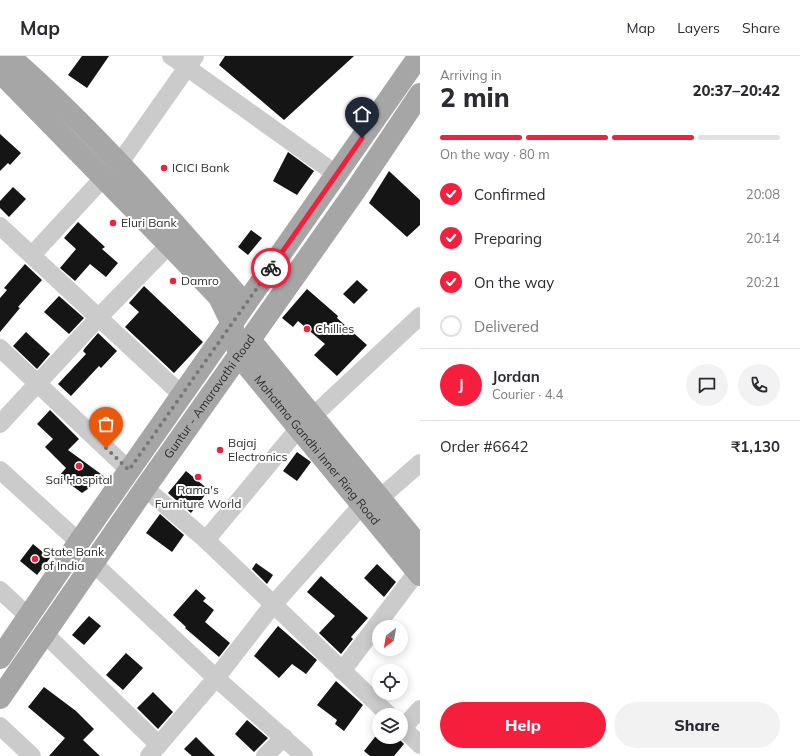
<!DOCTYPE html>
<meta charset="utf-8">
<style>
:root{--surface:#fff;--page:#f2f2f3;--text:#2b2b33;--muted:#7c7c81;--line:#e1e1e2;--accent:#f61e3d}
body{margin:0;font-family:Mulish,sans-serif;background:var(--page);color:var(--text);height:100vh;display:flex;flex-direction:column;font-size:15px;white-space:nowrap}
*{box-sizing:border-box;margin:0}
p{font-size:13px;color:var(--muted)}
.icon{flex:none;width:22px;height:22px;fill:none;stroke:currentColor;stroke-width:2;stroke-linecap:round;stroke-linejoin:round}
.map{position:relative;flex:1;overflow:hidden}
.details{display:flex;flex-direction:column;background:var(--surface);width:380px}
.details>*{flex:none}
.needle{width:26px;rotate:211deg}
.controls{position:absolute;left:372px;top:564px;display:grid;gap:8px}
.controls a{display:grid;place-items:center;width:36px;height:36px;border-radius:50%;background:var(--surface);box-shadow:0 2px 10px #0003;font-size:20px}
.pin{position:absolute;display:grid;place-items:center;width:34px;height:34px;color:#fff;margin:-41px -17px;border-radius:50% 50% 50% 0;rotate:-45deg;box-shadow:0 0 4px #0007}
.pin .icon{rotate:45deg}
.courier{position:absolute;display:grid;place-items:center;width:40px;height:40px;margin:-20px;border:3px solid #f61e3d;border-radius:50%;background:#fff;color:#222;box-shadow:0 1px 5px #0007}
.headline em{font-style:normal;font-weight:800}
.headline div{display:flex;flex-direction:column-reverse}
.headline{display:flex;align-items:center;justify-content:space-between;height:68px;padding:0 20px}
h1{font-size:26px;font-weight:800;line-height:30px}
.bar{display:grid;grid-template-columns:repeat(4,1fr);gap:6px 4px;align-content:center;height:48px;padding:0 20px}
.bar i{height:5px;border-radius:3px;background:var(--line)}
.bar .selected{background:var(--accent)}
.bar p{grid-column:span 4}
.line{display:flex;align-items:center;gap:10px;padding:0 20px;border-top:1px solid var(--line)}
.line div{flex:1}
.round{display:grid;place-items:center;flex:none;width:42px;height:42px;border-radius:21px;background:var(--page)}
ol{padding:0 20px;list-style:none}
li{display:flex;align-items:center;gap:12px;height:44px}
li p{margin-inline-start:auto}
li .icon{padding:4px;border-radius:50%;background:var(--accent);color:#fff;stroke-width:4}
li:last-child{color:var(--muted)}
li i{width:22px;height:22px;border:2px solid var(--line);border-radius:50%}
.primary-button{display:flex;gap:8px;margin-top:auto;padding:8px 20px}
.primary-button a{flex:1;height:46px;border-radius:24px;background:var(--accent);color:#fff;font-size:16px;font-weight:800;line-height:46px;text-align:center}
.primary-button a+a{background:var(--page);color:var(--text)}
header{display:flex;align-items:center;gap:24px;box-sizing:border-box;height:56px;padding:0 20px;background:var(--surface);border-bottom:1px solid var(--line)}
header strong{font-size:19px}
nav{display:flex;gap:22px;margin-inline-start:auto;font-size:14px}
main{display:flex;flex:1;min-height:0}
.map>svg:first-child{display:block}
</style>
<header>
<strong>Map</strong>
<nav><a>Map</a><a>Layers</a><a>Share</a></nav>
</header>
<main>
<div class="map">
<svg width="420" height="700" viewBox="0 0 420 700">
<rect width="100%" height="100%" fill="#fff"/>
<g fill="#151515">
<path d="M 82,0 L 109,0 L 87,32 L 68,19 Z"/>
<path d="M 225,0 L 354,0 L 284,64 L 219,9 Z"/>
<path d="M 0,78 L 21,97 L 10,109 L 8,107 L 0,115 Z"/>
<path d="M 288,96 L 314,115 L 297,139 L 273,125 Z"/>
<path d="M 389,115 L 420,144 L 420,169 L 407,181 L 369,147 Z"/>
<path d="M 13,131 L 26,143 L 9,161 L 0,152 L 0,145 Z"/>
<path d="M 78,166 L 105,191 L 102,193 L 118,207 L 106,221 L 90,208 L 75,225 L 60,212 L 76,193 L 64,182 Z"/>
<path d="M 251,174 L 262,182 L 248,199 L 238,191 Z"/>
<path d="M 25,208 L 42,224 L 18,251 L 20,252 L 0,276 L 0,242 L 7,234 L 4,232 Z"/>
<path d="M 357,224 L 368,234 L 354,248 L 343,238 Z"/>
<path d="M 144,230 L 203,286 L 174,317 L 125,271 L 139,256 L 129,247 Z"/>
<path d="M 307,233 L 338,260 L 337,262 L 367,289 L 337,320 L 314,299 L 325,288 L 298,265 L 293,271 L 282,262 Z"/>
<path d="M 59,240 L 84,262 L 69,278 L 44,256 Z"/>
<path d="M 26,276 L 50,298 L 37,313 L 13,290 Z"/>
<path d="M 98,277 L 117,295 L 101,312 L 99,310 L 71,340 L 58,328 L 86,298 L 83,295 L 85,292 Z"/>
<path d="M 50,354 L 79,383 L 68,394 L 105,421 L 82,437 L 59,420 L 66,412 L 45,391 L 53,383 L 37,368 Z"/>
<path d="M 297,396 L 311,406 L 297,425 L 283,415 Z"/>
<path d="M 186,415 L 209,434 L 191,457 L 168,437 Z"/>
<path d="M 160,458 L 184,479 L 172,496 L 146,477 Z"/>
<path d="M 33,488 L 50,502 L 37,519 L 20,505 Z"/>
<path d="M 256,507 L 273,519 L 267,528 L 252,513 Z"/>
<path d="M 377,508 L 396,526 L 384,541 L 364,522 Z"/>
<path d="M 321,520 L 368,562 L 351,581 L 353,583 L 341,598 L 319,577 L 335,560 L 307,536 Z"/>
<path d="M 196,533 L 206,542 L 203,545 L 214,554 L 205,566 L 230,587 L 219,601 L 185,572 L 186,571 L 173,559 Z"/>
<path d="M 89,560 L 101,570 L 84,589 L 72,579 Z"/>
<path d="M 278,570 L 317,604 L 306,618 L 292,608 L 279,622 L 254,600 Z"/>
<path d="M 126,597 L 143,612 L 123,634 L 106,619 Z"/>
<path d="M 336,625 L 363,649 L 344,675 L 335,668 L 337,664 L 317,649 Z"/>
<path d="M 44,631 L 76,655 L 94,673 L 83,684 L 100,700 L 49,700 L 65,682 L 28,651 Z"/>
<path d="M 153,636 L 173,656 L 158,673 L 137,652 Z"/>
<path d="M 247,664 L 268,682 L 254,696 L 235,678 Z"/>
<path d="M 196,681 L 215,700 L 192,700 L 184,693 Z"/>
<path d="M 375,681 L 397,681 L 404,688 L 394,700 L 370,700 L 364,695 Z"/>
</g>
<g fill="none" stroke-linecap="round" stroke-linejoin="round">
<g stroke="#cbcbcb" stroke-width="18">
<path d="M 171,0 L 336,118"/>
<path d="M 119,108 L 195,0"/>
<path d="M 0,170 L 182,339"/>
<path d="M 32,199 L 104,121"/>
<path d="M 0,292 L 129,414"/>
<path d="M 313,360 L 420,260"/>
<path d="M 0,368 L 99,261 L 169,189"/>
<path d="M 0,414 L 79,486"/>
<path d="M 145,432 L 206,484 L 389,659"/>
<path d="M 380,442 L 420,407"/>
<path d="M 206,484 L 299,372"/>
<path d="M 93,507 L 216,622 L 304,700"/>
<path d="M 0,534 L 28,560"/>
<path d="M 45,578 L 159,689"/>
<path d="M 342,615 L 417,516"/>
<path d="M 0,670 L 32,700"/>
<path d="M 401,670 L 420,689"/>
<path d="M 403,672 L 420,653"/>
<path d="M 149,700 L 216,622 L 272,550 L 362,449"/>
<path d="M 265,700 L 284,681"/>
</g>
<g stroke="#a6a6a6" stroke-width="22">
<path d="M 9,0 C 94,74 171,163 245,248"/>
<path id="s1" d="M 0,16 L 175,195 L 219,241 L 232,268 L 239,300 L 420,519"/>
<path d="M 250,284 L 420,491"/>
<path d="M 0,602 L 79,486 L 419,0"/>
<path id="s2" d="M 0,642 L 145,432 L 355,135 L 420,38"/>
</g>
</g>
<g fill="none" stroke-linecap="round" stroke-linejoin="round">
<path stroke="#777" stroke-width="4" stroke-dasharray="0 7.2" d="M 106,392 L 129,414 L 271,212"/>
<path stroke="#f61e3d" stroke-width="5" d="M 271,212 L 362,82"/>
</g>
<g fill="#f61e3d" stroke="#fff" stroke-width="1.5">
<circle cx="164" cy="112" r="4"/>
<circle cx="113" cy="167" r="4"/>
<circle cx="173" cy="225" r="4"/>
<circle cx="307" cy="273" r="4"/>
<circle cx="220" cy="394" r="4"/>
<circle cx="79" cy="410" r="4"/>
<circle cx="198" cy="421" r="4"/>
<circle cx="35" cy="503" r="4"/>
</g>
<g text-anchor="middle" stroke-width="4" stroke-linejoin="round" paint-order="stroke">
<g font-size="12" fill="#2e2e2e" stroke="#fff" text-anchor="start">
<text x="172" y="116">ICICI Bank</text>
<text x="121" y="171">Eluri Bank</text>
<text x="181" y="229">Damro</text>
<text x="315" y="277">Chillies</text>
<text x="228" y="391">Bajaj<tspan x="228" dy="14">Electronics</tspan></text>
<text x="79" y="428" text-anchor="middle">Sai Hospital</text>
<text x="198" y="438" text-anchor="middle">Rama's<tspan x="198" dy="14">Furniture World</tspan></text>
<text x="43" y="500">State Bank<tspan x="43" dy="14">of India</tspan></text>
</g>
<g font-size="12" fill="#2e2e2e" stroke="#fff">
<text dy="4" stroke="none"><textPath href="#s2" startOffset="367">Guntur - Amaravathi Road</textPath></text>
<text dy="4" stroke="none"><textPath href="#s1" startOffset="499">Mahatma Gandhi Inner Ring Road</textPath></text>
</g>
</g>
</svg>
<div class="controls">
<a><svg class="needle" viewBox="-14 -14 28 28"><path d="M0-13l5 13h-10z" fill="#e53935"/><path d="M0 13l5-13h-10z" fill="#7c7c81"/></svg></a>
<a><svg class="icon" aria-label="locate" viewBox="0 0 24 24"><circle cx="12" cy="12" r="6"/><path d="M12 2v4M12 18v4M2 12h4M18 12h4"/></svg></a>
<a><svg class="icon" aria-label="layers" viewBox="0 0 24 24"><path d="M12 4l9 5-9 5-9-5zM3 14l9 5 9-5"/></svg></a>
</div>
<div class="pin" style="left:106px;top:392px;background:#ea580c"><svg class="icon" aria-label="bag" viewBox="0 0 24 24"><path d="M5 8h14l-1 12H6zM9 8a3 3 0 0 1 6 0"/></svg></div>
<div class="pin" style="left:362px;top:82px;background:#1f2937"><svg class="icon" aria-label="home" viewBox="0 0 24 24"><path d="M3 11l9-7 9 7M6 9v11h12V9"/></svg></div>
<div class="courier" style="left:271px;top:212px"><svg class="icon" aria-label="bike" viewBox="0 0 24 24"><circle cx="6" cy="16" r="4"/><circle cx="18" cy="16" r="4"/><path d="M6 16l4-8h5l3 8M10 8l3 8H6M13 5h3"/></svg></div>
</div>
<section class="details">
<div class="headline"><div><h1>2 min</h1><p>Arriving in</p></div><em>20:37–20:42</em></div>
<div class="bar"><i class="selected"></i><i class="selected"></i><i class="selected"></i><i></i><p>On the way · 80 m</p></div>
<ol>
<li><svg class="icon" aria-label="check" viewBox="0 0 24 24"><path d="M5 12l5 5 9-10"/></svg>Confirmed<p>20:08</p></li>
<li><svg class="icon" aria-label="check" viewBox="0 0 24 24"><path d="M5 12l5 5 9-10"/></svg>Preparing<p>20:14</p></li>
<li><svg class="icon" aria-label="check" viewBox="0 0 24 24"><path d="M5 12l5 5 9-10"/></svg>On the way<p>20:21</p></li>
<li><i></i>Delivered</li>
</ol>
<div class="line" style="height:72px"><b class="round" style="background:var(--accent);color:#fff">J</b><div><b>Jordan</b><p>Courier · 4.4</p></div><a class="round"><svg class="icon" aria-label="chat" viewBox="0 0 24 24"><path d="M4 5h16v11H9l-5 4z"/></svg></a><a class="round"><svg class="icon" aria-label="phone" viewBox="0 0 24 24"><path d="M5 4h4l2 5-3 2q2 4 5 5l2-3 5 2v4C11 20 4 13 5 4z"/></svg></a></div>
<div class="line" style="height:52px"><div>Order #6642</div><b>₹1,130</b></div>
<div class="primary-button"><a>Help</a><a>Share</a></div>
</section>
</main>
